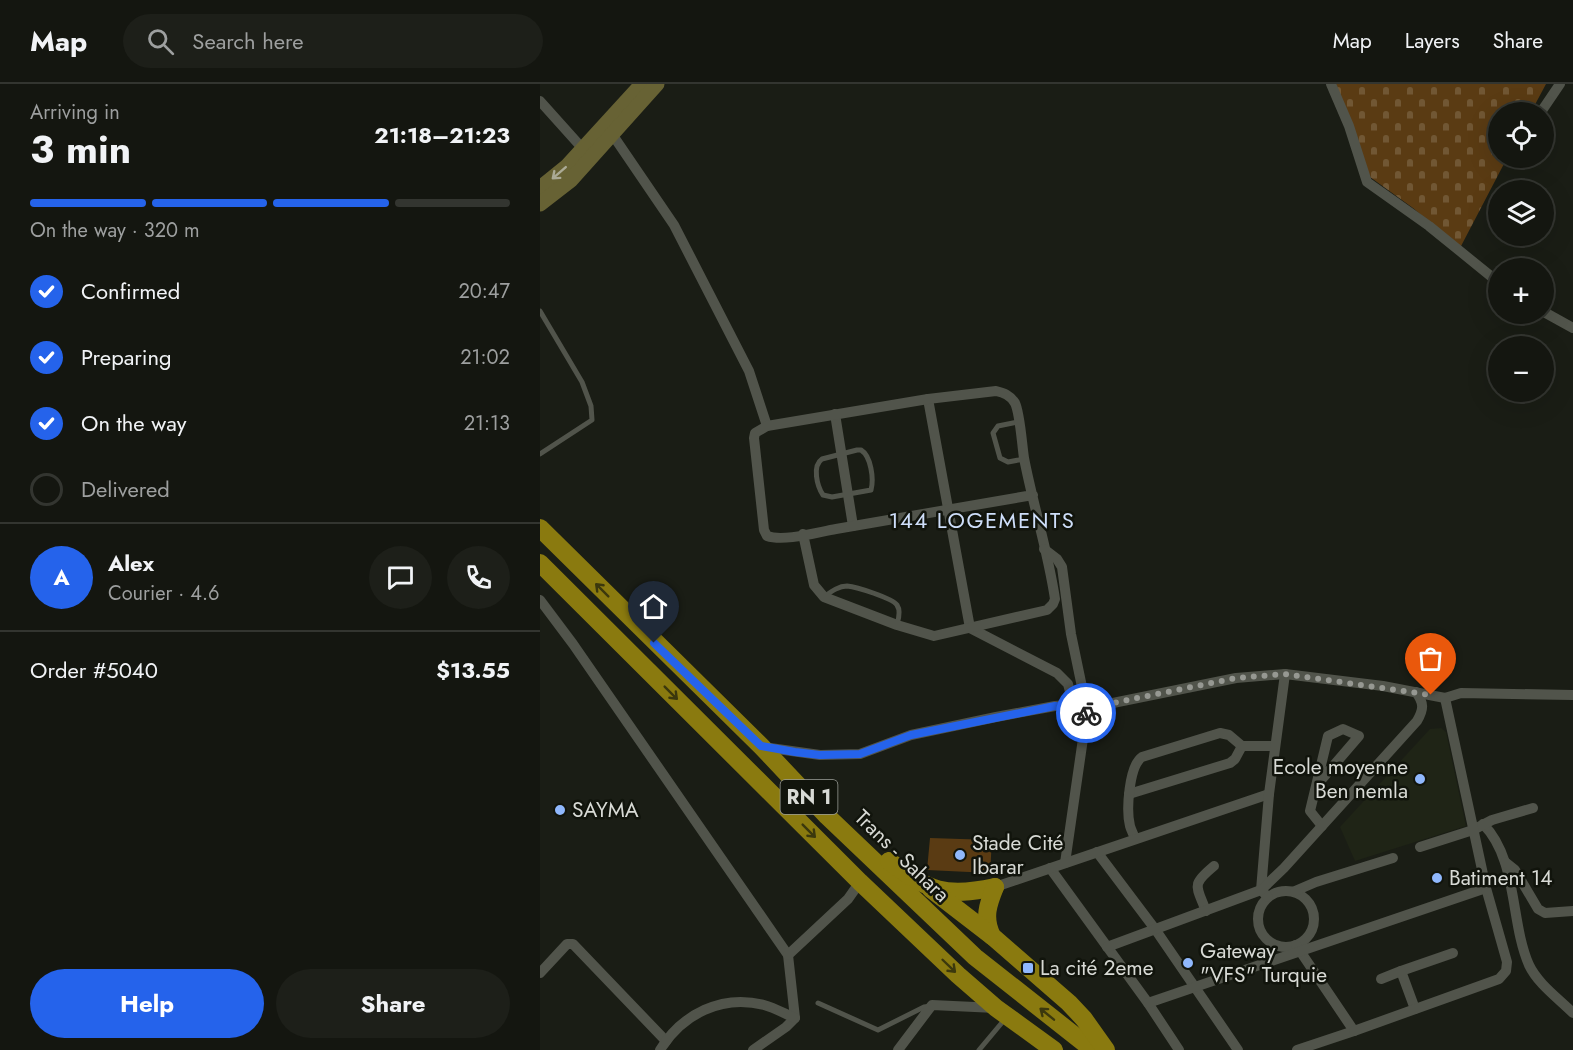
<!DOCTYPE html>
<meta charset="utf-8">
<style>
:root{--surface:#141610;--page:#1d1f19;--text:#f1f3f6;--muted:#9d9f9f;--line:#333530;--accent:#2563eb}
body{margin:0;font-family:Jost,sans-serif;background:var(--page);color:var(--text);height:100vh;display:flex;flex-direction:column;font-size:22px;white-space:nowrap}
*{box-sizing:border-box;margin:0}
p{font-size:20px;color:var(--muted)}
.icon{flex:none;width:33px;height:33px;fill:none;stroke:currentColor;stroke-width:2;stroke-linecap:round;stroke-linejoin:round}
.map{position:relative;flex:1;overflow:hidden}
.sheet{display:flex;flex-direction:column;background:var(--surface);width:540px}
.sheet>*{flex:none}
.fabs{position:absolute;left:948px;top:18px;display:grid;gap:12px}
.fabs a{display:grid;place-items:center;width:66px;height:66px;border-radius:50%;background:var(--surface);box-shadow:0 6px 24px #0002,0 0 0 2px var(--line);font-size:30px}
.pin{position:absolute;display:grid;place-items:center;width:51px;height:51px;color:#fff;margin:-62px -26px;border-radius:50% 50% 50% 0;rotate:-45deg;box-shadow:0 0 6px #0007}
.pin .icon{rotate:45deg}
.courier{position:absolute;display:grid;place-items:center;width:60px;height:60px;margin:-30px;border:4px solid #2563eb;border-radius:50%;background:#fff;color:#222;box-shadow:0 2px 8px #0007}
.summary em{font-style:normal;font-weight:700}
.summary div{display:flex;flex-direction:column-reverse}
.summary{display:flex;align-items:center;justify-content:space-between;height:102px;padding:0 30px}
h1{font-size:39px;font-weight:700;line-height:45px}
.bar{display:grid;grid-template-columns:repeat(4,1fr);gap:9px 6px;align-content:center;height:72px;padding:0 30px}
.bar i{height:8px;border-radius:4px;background:var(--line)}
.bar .active{background:var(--accent)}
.bar p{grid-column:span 4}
.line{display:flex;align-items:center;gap:15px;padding:0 30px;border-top:2px solid var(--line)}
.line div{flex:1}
.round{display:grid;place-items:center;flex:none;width:63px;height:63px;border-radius:32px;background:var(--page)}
ol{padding:0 30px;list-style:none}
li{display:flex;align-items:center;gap:18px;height:66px}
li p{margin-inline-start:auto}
li .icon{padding:6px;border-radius:50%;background:var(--accent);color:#fff;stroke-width:4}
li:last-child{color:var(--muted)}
li i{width:33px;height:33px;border:3px solid var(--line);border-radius:50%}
.action{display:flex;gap:12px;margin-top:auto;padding:12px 30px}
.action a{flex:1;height:69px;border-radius:36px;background:var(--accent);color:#fff;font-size:24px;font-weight:700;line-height:69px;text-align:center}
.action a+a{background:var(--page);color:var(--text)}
header{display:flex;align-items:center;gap:36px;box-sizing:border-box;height:84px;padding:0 30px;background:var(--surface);border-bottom:2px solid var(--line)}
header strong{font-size:28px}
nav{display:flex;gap:33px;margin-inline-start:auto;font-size:21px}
.search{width:420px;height:54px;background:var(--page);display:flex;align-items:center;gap:15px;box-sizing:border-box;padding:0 21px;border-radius:33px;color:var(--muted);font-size:22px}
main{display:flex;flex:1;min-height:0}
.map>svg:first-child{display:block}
</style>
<header>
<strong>Map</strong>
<div class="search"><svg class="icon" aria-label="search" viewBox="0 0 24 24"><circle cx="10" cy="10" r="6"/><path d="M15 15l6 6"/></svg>Search here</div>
<nav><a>Map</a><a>Layers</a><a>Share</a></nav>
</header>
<main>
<section class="sheet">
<div class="summary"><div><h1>3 min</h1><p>Arriving in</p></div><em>21:18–21:23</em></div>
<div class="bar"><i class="active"></i><i class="active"></i><i class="active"></i><i></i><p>On the way · 320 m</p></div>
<ol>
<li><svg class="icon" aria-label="check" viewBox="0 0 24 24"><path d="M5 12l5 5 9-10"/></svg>Confirmed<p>20:47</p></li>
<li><svg class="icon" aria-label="check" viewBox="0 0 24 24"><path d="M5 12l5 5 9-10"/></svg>Preparing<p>21:02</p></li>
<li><svg class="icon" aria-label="check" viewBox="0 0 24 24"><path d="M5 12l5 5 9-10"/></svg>On the way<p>21:13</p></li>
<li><i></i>Delivered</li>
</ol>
<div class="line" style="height:108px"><b class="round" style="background:var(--accent);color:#fff">A</b><div><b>Alex</b><p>Courier · 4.6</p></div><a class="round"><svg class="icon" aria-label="chat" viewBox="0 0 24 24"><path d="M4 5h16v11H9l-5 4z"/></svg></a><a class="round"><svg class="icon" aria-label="phone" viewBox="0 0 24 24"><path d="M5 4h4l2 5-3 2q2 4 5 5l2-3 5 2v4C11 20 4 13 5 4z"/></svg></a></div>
<div class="line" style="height:78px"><div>Order #5040</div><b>$13.55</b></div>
<div class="action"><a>Help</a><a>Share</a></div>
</section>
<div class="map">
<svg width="1033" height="966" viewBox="0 0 1033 966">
<defs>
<pattern id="cemetery-stones" width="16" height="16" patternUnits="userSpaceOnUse" patternTransform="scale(1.5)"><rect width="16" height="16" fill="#5a3b13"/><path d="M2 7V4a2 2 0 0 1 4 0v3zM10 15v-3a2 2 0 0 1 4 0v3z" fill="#715734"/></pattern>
</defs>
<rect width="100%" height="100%" fill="#1a1d15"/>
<path fill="#1f2416" d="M 901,644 L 906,648 L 926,742 L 815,777 L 800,743 L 890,645 Z"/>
<path fill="#5a3b13" d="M 390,754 L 452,756 L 450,789 L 387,786 Z"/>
<path fill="url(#cemetery-stones)" d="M 796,0 L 1006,0 L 991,28 L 958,28 L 958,74 L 967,74 L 920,164 L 873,124 L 830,93 Z"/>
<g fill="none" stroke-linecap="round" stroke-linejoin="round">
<g stroke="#51544b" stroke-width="5">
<path d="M 0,227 L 42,298 L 51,322 L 52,336 L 0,370"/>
<path d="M 478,338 L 458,342 L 453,349 L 460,374 L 468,378 L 484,375"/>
<path d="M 317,366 L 321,366 C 331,372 334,395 331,406 L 292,413 L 283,411 C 277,402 272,382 282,375 Z"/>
<path d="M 285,512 C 292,507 299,502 307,502 C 317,503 352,514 357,521 C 361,527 359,534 357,540"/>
<path d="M 278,919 L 338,946 L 384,923 L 391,922"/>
<path d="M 439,966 L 465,935"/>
</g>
<g stroke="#51544b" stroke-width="10">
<path d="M 791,0 L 809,42 L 827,98 L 889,142 L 958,198"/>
<path d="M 0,17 L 43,65"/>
<path d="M 1001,28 L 1020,0"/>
<path d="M 70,47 L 134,141 L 209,287 L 227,342"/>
<path d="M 1004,228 L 1033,244"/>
<path d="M 388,315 L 430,544 L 517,589 L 528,600 L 534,623"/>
<path d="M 295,330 L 313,442"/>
<path d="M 263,450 L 274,501 L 284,513 L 357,541 L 394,552 L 507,526 L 513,520 L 515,515 C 508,467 493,421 484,374 C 482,361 480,329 475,319 C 470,311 464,309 456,307 L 388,315 L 227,342 L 215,349 L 214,354 L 224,446 L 227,452 C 244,458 278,448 296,445 C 361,434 427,423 493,411"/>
<path d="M 504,465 L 517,475 L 522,483 L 531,550 L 547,627"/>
<path d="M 0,516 L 33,560 L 248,871 L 255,934 L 246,943 L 213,966"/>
<path d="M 223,663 L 280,671 L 320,670 L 371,651 L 456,633 L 515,622 L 527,621 L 539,625"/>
<path d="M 776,702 L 819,652 L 803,645 L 788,652 L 770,727 L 782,742"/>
<path d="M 589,710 L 690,679 L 695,675 L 702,662"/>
<path d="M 943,740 C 978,775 970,838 989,881 C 998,900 1018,914 1033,929"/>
<path d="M 595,755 C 594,751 591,746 590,742 C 586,726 589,682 602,673 L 680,649 L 689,651 L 702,662 L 735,662"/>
<path d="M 880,763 L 933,746 L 952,736 L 993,724"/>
<path d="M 557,768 L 615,845 L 698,966"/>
<path d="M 965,778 L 975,786 L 998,825 L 1005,829 L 1033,827"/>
<path d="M 525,779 L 547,627 L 568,620 L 696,594 L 745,590 L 843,602 L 905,614 L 921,609 L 1033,611"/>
<path d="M 510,784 L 608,919 L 639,966"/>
<path d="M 455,803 L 729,710"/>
<circle cx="746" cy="835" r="28"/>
<path d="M 755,807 L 776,798 L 853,774"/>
<path d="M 728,813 L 721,806 L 729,710 L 745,590"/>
<path d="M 666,827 C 656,801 651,801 674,782"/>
<path d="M 756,861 L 814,947 L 757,966"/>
<path d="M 567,863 L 721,806 L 744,784 L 877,637 C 884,625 884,619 876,608"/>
<path d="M 248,871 L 308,815 L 320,798"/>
<path d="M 861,887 L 913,869"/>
<path d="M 0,889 L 27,860 L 33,860 L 126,957"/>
<path d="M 841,895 L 861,887 L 875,925"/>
<path d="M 608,919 L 946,804"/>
<path d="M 814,947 L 959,895 L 966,887 L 967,878 L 946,804 L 905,614"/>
<path d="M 120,966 C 142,930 182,910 224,921 C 235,924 245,930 255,934"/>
<path d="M 358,966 L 392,921 L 456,924"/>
</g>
<g stroke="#676234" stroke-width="15">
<path d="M 0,104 L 27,82 L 102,0"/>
<path d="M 0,120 L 31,96 L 117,0"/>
</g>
<g stroke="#8a7a0f" stroke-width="18">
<path d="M 0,444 L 221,662 L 287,732 L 435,873 L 553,966"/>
<path d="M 0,479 L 320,798 L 418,891 L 456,924 L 514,966"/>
<path d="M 349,777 C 389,807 405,814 455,803"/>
<path d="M 455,803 C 448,820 443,834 452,852 L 529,919 L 544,935 L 566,966"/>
<path d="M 391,805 L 452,852"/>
</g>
</g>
<defs><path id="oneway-shaft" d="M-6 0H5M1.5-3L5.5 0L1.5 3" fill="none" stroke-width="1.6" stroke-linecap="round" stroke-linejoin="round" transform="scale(1.5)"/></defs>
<use stroke="#abaa95" href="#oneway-shaft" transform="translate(19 89) rotate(139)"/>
<g stroke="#3b380d">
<use href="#oneway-shaft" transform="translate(62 506) rotate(-135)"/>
<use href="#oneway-shaft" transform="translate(131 609) rotate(45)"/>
<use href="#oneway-shaft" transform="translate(269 747) rotate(45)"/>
<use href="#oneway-shaft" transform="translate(409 882) rotate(44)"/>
<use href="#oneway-shaft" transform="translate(507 930) rotate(-141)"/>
</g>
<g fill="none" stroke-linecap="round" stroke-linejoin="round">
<path stroke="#969892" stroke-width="6" stroke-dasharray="0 10.8" d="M 546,629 L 547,627 L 568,620 L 696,594 L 745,590 L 891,611"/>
<path stroke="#2563eb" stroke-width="8" d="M 114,559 L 221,662 L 255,668 L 280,671 L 320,670 L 371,651 L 515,622 L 534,623 L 545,632 L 546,629"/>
</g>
<g fill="#90b8fd" stroke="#11140c" stroke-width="2">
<circle cx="880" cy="695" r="6"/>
<circle cx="20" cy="726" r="6"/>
<circle cx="420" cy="771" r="6"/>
<circle cx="897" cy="794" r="6"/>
<circle cx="648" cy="879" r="6"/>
<rect x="482" y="878" width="12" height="12" rx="3"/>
</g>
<g text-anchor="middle" stroke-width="5" stroke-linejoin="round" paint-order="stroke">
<rect fill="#11140c" stroke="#9c9f99" stroke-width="1.5" x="240.5" y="696" width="57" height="34" rx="4.5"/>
<g font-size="20" font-weight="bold" fill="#d8dad5">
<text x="269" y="720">RN 1</text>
</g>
<g font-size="21" fill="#d8dad5" stroke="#11140c" text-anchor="start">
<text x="868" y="690" text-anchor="end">Ecole moyenne<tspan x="868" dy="24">Ben nemla</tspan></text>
<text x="32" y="733">SAYMA</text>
<text x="432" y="766">Stade Cité<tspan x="432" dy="24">Ibarar</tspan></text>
<text x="909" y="801">Batiment 14</text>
<text x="660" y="874">Gateway<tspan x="660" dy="24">"VFS" Turquie</tspan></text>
<text x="500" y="891">La cité 2eme</text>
</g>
<g font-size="21" fill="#d8dad5" stroke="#11140c">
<text transform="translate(362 772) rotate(44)" y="7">Trans - Sahara</text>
</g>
<g font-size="22" letter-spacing="1.5" fill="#cedef9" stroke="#11140c">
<text x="442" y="444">144 LOGEMENTS</text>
</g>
</g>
</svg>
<div class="fabs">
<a><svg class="icon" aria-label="locate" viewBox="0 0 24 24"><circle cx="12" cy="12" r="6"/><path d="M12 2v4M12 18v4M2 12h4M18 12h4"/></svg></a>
<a><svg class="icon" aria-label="layers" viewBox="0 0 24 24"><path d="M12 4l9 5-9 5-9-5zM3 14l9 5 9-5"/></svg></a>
<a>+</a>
<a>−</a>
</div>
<div class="pin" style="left:891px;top:611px;background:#ea580c"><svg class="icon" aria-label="bag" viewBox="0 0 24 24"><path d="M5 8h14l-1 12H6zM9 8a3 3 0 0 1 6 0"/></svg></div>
<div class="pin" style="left:114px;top:559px;background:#1f2937"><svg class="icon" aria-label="home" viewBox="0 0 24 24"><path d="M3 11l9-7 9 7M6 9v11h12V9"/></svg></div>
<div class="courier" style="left:546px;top:629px"><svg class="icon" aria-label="bike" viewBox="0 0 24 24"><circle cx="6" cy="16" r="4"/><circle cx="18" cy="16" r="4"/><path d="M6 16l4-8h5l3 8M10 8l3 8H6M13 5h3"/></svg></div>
</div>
</main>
